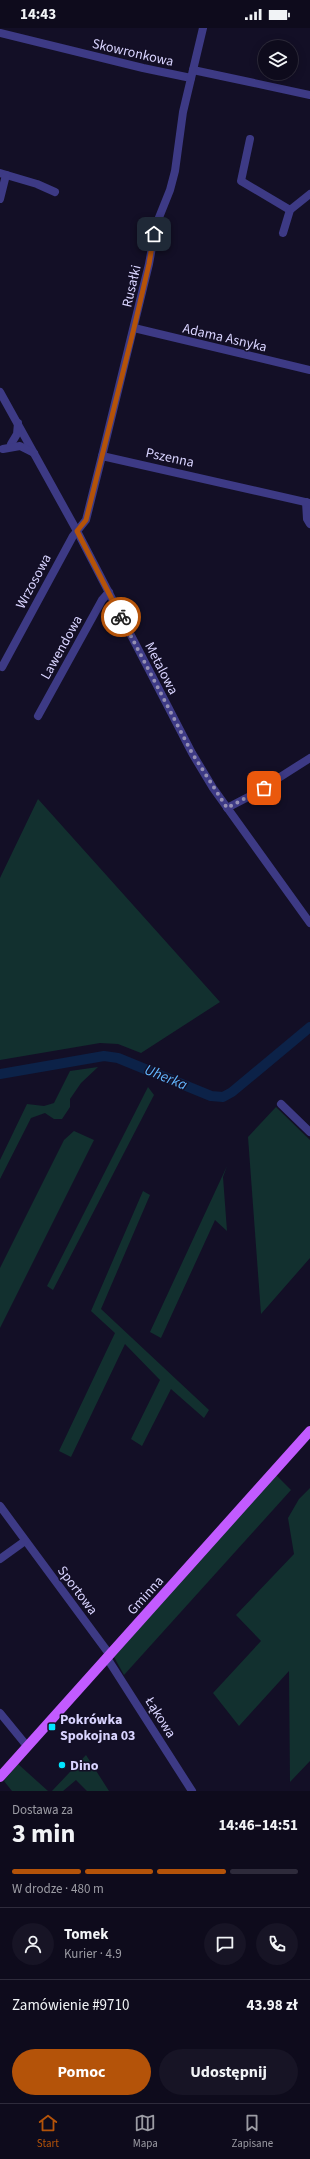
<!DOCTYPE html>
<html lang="pl">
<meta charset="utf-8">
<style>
:root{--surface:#0e0b1c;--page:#171425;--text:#f1f3f6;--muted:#9b9ba3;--line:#2e2b3b;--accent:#b45309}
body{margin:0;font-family:"Source Sans 3",sans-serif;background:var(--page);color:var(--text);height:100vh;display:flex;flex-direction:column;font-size:15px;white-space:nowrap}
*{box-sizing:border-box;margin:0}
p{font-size:13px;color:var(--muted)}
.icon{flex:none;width:22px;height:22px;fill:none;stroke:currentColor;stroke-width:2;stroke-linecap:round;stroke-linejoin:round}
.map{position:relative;height:1763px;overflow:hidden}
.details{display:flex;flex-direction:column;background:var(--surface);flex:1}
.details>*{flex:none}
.tools{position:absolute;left:258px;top:12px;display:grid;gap:8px}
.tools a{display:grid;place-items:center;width:40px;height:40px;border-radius:50%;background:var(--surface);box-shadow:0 2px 10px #0003,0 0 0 1px var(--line);font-size:20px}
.pin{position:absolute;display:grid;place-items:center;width:34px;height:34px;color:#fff;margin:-17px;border-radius:8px;box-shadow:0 2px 6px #0006}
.courier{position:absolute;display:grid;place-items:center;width:40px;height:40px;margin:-20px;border:3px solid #b45309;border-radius:50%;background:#fff;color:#222;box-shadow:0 1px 5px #0007}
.headline em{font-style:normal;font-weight:700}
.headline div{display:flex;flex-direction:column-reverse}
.headline{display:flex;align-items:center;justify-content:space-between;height:68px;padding:0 12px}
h1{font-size:26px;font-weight:700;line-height:30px}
.bar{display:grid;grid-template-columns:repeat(4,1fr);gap:6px 4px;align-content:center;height:48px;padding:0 12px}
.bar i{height:5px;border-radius:3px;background:var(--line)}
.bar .active{background:var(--accent)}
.bar p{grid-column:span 4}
.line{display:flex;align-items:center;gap:10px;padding:0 12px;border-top:1px solid var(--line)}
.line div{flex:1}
.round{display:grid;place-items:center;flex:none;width:42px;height:42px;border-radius:21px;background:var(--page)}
.primary-button{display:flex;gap:8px;margin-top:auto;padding:8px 12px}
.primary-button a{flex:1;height:46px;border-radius:24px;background:var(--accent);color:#fff;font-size:16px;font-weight:700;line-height:46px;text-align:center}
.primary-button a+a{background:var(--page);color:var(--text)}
.status{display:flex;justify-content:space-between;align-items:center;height:28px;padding:0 20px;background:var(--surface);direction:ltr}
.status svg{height:11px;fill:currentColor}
.tab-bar{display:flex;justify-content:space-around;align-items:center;height:56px;border-top:1px solid var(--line);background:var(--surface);font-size:11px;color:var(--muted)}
.tab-bar a{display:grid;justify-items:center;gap:2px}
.tab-bar .active{color:var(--accent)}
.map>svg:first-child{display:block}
</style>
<div class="status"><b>14:43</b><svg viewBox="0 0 49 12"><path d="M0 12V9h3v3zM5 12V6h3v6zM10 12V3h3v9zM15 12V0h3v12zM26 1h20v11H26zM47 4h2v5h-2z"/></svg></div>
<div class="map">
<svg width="310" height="1763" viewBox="0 0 310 1763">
<rect width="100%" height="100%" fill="#130f26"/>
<g fill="#12302f">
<path d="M 38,771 L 220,974 L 141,1025 L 118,1016 L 100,1015 L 0,1032 L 0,850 Z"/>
<path d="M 98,1039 L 81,1055 L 70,1071 L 70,1079 L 62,1091 L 54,1091 L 45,1085 L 31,1090 L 0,1151 L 0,1132 L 27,1076 L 44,1078 L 54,1075 L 70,1043 Z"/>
<path d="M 148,1059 L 154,1067 L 53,1262 L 47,1258 Z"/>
<path d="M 276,1079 L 310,1112 L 310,1230 L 261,1286 L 248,1109 Z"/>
<path d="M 74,1103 L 94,1112 L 0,1300 L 0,1240 L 64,1112 Z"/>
<path d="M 227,1138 L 223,1149 L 227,1203 L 215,1192 L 161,1310 L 150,1304 Z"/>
<path d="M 143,1163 L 150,1167 L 101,1281 L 209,1382 L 204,1390 L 171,1361 L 142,1418 L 131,1411 L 160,1352 L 125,1316 L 71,1429 L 59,1423 L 115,1305 L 91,1283 Z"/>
<path d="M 275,1446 L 291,1462 L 124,1647 L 114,1629 Z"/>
<path d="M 310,1460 L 310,1733 L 290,1754 L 289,1643 L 239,1698 L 213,1665 L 261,1613 L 236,1587 L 294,1526 L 288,1490 L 299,1471 Z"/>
<path d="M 86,1727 L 109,1763 L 87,1763 L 76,1752 L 63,1763 L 52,1763 Z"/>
<path d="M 18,1736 L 48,1763 L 12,1763 L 4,1753 Z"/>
</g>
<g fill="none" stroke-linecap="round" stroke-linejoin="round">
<path stroke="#0c2248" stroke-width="10" d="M 0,1046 L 104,1028 L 118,1030 L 211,1068 L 223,1069 L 232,1064 L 310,999"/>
<g stroke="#3d3a85" stroke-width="8">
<path d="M 0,5 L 143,40 L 191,50"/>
<path d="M 193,42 L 310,67"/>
<path d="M 250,111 L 241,153 L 290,182"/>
<path d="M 0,145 L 37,156 L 55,164"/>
<path d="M 0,171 L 6,147"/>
<path d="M 283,205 L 290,182 L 310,166"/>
<path d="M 134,300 L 310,342"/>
<path d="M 0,364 L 77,503 L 192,725 L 213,760 L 310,895"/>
<path d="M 11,416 L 17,406 L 18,395"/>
<path d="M 3,421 L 20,418 L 34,425"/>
<path d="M 102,428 L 149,236 L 156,197 L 170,162 L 175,143 L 183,84 L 203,0"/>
<path d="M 306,474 L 307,491 L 310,496"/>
<path d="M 2,639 L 73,508 L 86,492 L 102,428 L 310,475"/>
<path d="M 38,688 L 102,572 L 109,564"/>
<path d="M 227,780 L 252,767 L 310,730"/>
<path d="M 281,1076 L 310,1104"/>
<path d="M 0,1478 L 110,1627"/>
<path d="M 0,1531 L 25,1513"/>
<path d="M 107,1630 L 192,1763"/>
<path d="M 0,1685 L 27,1718"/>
</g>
<path stroke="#c25bff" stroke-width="10" d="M 0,1749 L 310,1403"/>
</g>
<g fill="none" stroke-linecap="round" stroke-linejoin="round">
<path stroke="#948fb3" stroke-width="4" stroke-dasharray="0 7.2" d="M 121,589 L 192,725 L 227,780 L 264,760"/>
<path stroke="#b45309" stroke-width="5" d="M 121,589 L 77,503 L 86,492 L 134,300 L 149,236 L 154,206"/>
</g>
<g fill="#00e5ff" stroke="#130f26" stroke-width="1.5">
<rect x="48" y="1695" width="8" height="8" rx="2"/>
<circle cx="62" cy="1737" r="4"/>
</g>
<g text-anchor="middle" stroke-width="3" stroke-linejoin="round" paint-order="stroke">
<g font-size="14" fill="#d9d4ff" stroke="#130f26">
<text transform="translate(133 24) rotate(13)" y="5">Skowronkowa</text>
<text transform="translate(131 258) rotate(-77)" y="5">Rusałki</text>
<text transform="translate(225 309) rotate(13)" y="5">Adama Asnyka</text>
<text transform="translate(170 429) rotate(12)" y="5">Pszenna</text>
<text transform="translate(33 553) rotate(-62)" y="5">Wrzosowa</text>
<text transform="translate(61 619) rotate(-61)" y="5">Lawendowa</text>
<text transform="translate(162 640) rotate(63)" y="5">Metalowa</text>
<text transform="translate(78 1562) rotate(53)" y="5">Sportowa</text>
<text transform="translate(145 1567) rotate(-48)" y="5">Gminna</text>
<text transform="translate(161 1689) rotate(58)" y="5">Łąkowa</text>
</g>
<g font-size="14" font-weight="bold" fill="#d9d4ff" stroke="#130f26" text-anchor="start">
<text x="60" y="1696">Pokrówka<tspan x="60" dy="16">Spokojna 03</tspan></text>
<text x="70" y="1742">Dino</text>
</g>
<g font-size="15" font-style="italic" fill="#62b6ff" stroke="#130f26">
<text transform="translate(166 1049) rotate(22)" y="5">Uherka</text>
</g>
</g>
</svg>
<div class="tools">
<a><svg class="icon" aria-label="layers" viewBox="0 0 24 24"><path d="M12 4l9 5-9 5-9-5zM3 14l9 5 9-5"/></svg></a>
</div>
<div class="pin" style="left:264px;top:760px;background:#ea580c"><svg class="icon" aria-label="bag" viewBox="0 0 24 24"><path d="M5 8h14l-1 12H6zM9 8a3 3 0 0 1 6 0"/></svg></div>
<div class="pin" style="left:154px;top:206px;background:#1f2937"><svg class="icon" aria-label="home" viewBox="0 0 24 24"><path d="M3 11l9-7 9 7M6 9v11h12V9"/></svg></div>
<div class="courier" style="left:121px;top:589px"><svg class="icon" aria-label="bike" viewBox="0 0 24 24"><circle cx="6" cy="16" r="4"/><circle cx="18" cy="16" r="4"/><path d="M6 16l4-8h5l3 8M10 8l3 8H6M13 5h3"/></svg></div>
</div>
<section class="details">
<div class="headline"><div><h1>3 min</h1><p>Dostawa za</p></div><em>14:46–14:51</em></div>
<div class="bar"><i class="active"></i><i class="active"></i><i class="active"></i><i></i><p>W drodze · 480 m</p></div>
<div class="line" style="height:72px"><a class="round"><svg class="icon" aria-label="person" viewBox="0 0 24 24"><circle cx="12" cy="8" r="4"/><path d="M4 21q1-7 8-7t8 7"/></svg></a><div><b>Tomek</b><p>Kurier · 4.9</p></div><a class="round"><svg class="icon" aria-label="chat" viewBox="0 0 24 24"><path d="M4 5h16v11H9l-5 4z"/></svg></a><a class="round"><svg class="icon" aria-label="phone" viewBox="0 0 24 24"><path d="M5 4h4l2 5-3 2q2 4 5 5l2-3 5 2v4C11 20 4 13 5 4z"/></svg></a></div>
<div class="line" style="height:52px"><div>Zamówienie #9710</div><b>43.98 zł</b></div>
<div class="primary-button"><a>Pomoc</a><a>Udostępnij</a></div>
</section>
<nav class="tab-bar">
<a class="active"><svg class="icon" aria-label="home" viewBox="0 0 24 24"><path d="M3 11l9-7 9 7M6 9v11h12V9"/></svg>Start</a>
<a><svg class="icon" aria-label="map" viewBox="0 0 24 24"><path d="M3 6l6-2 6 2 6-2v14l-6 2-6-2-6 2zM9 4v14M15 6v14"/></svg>Mapa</a>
<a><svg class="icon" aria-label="saved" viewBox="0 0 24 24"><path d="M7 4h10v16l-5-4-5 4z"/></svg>Zapisane</a>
</nav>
